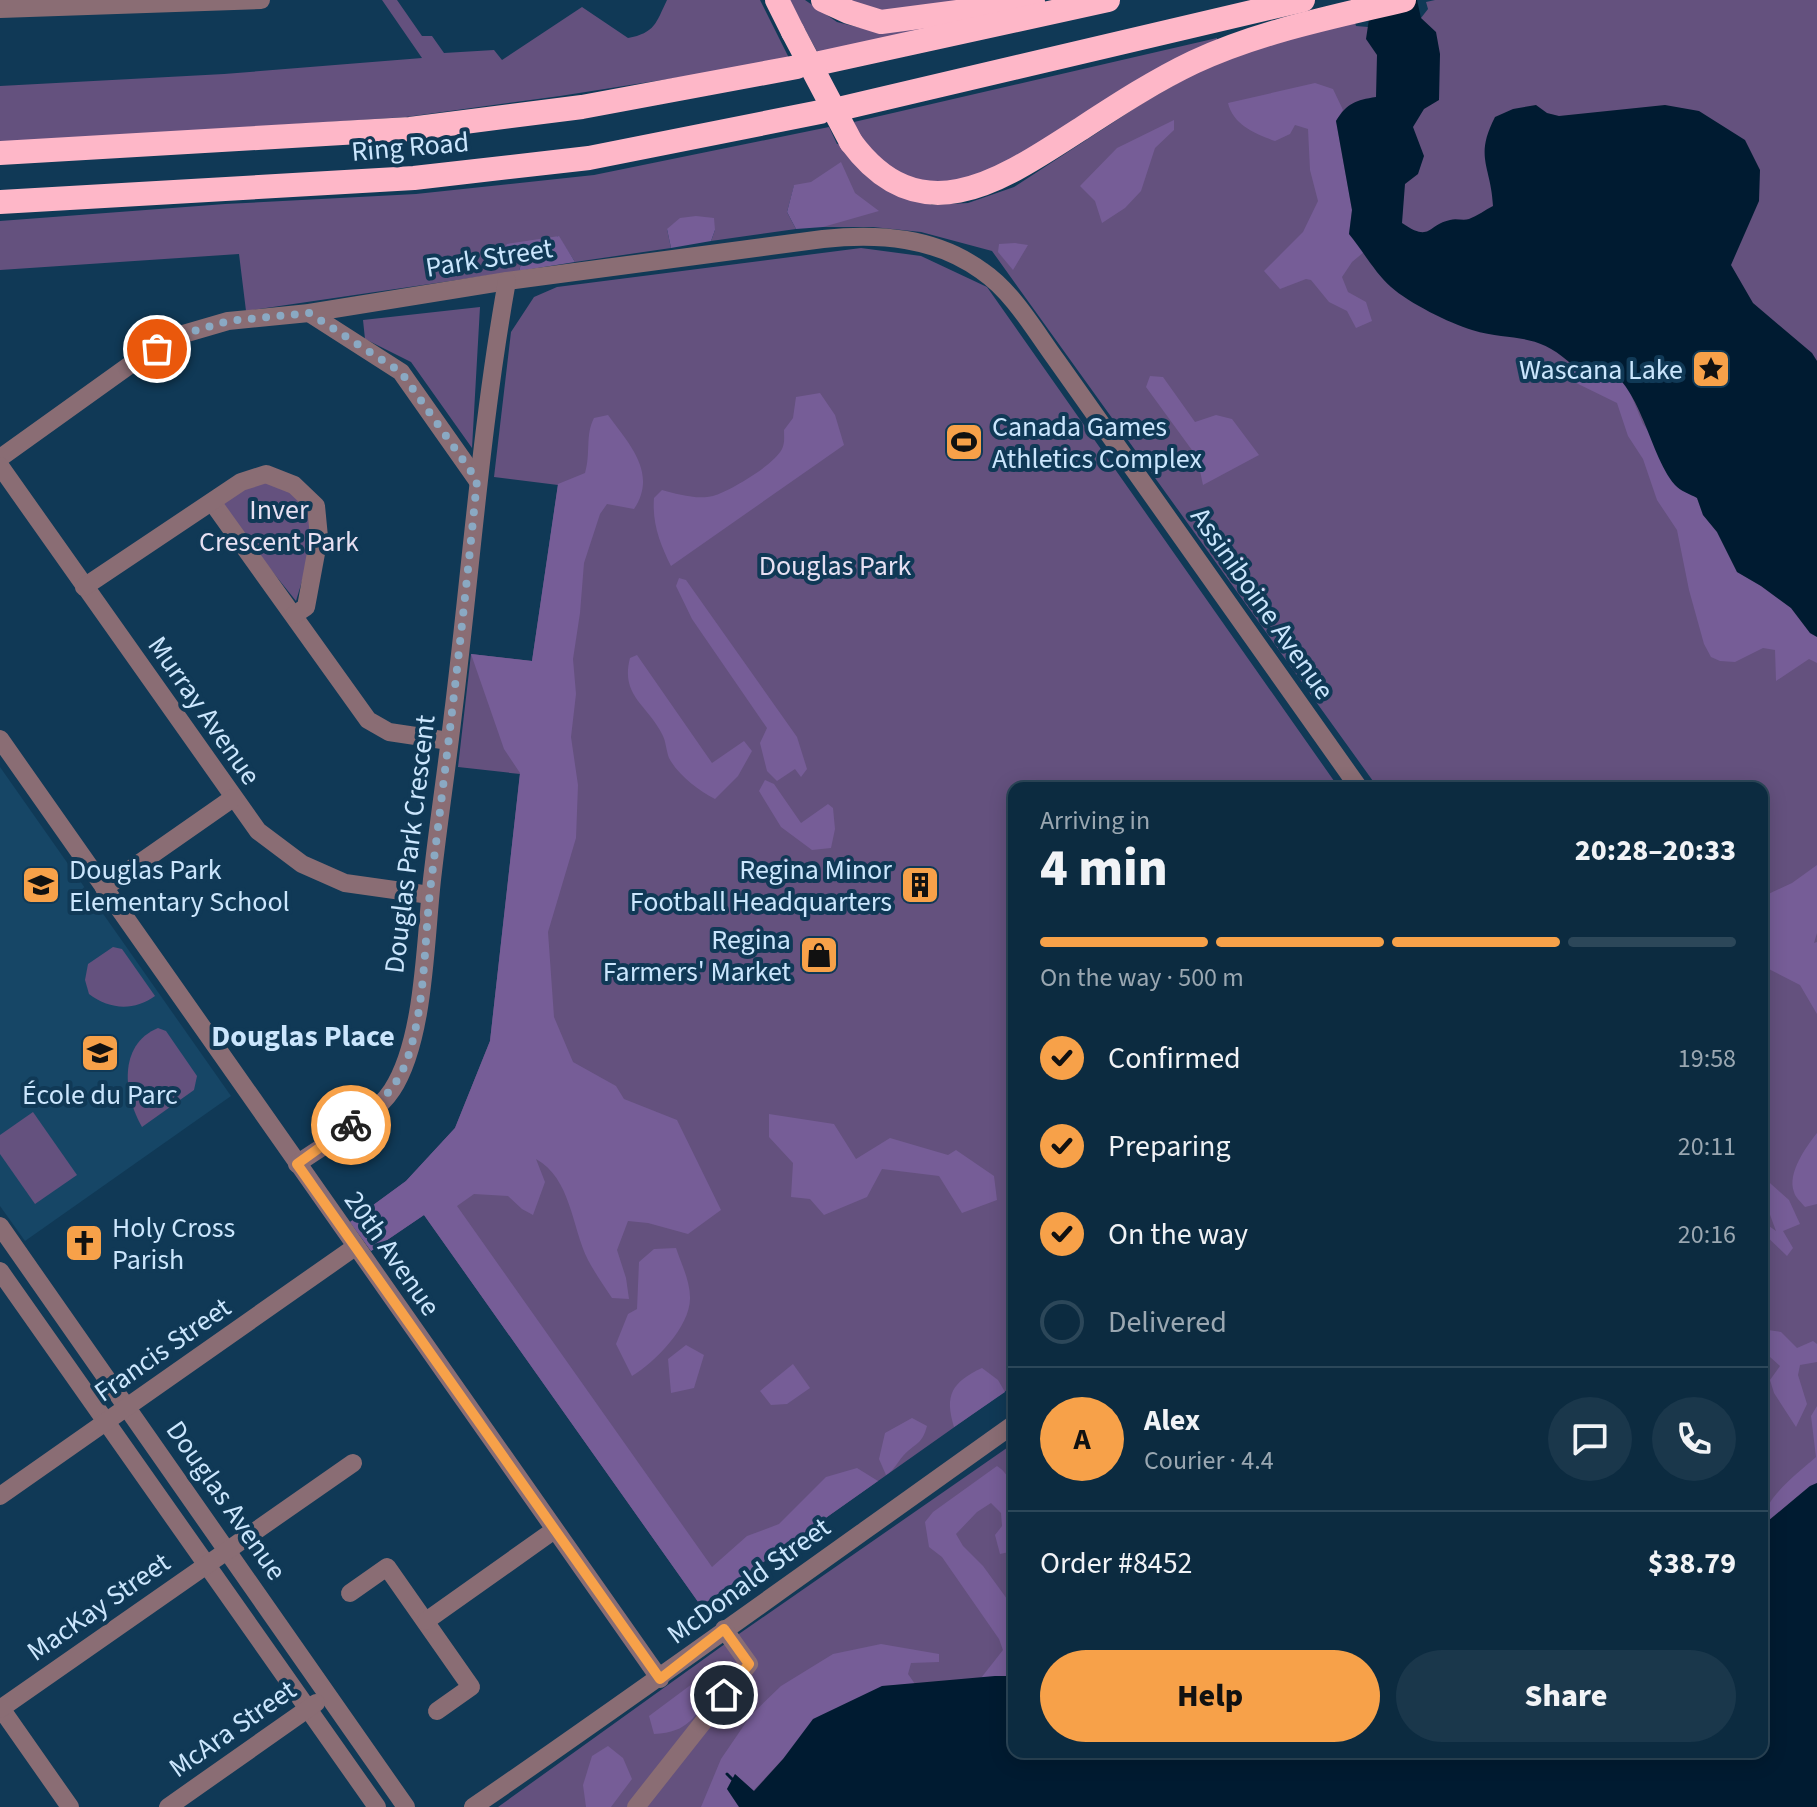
<!DOCTYPE html>
<meta charset="utf-8">
<style>
:root{--surface:#0c2b40;--page:#1a374b;--text:#f1f3f6;--muted:#9aa7b1;--line:#2c4759;--accent:#f7a149}
body{margin:0;font-family:"Source Sans 3",sans-serif;background:var(--page);color:var(--text);height:100vh;display:flex;flex-direction:column;font-size:30px;white-space:nowrap}
*{box-sizing:border-box;margin:0}
p{font-size:26px;color:var(--muted)}
.icon{flex:none;width:44px;height:44px;fill:none;stroke:currentColor;stroke-width:2;stroke-linecap:round;stroke-linejoin:round}
.map{position:relative;flex:1;overflow:hidden}
.panel{position:absolute;left:1008px;top:782px;width:760px;height:976px;display:flex;flex-direction:column;background:var(--surface);border-radius:16px;box-shadow:0 4px 20px #0003,0 0 0 2px var(--line)}
.panel>*{flex:none}
.pin{position:absolute;display:grid;place-items:center;width:68px;height:68px;color:#fff;margin:-34px;border:4px solid #fff;border-radius:50%;box-shadow:0 2px 8px #0007}
.courier{position:absolute;display:grid;place-items:center;width:80px;height:80px;margin:-40px;border:6px solid #f7a149;border-radius:50%;background:#fff;color:#222;box-shadow:0 2px 10px #0007}
.summary em{font-style:normal;font-weight:800}
.summary div{display:flex;flex-direction:column-reverse}
.summary{display:flex;align-items:center;justify-content:space-between;height:136px;padding:0 32px}
h1{font-size:52px;font-weight:800;line-height:60px}
.bar{display:grid;grid-template-columns:repeat(4,1fr);gap:12px 8px;align-content:center;height:96px;padding:0 32px}
.bar i{height:10px;border-radius:6px;background:var(--line)}
.bar .selected{background:var(--accent)}
.bar p{grid-column:span 4}
.line{display:flex;align-items:center;gap:20px;padding:0 32px;border-top:2px solid var(--line)}
.line div{flex:1}
.round{display:grid;place-items:center;flex:none;width:84px;height:84px;border-radius:42px;background:var(--page)}
ol{padding:0 32px;list-style:none}
li{display:flex;align-items:center;gap:24px;height:88px}
li p{margin-inline-start:auto}
li .icon{padding:8px;border-radius:50%;background:var(--accent);color:#111;stroke-width:4}
li:last-child{color:var(--muted)}
li i{width:44px;height:44px;border:4px solid var(--line);border-radius:50%}
.primary-button{display:flex;gap:16px;margin-top:auto;padding:16px 32px}
.primary-button a{flex:1;height:92px;border-radius:48px;background:var(--accent);color:#111;font-size:32px;font-weight:800;line-height:92px;text-align:center}
.primary-button a+a{background:var(--page);color:var(--text)}
.map>svg:first-child{display:block}
</style>
<div class="map">
<svg width="1817" height="1807" viewBox="0 0 1817 1807">
<rect width="100%" height="100%" fill="#103956"/>
<path fill="#164666" d="M 0,767 L 231,1096 L 25,1241 L 0,1206 Z"/>
<g fill="#64517e">
<path d="M 382,0 L 397,0 L 422,36 L 432,36 L 444,53 L 494,50 L 502,60 L 582,7 L 628,38 C 655,33 656,23 667,0 L 760,0 L 790,60 L 560,96 L 406,117 L 0,143 L 0,86 L 224,74 L 422,58 Z"/>
<path d="M 789,0 L 805,0 L 837,22 L 861,28 L 1034,6 L 819,55 Z"/>
<path d="M 835,0 L 967,0 L 885,11 Z"/>
<path d="M 1435,0 L 1817,0 L 1817,1807 L 498,1807 L 736,1636 L 1014,1443 L 1014,1752 L 1762,1752 L 1762,788 L 1378,788 L 992,251 L 921,232 L 873,227 L 823,227 L 794,186 L 787,212 L 796,229 L 711,241 L 715,230 L 667,229 L 671,248 L 575,262 L 558,236 L 521,264 L 519,271 L 246,311 L 239,254 L 0,270 L 0,221 L 225,204 L 416,194 L 594,175 L 829,127 L 837,144 L 842,144 L 932,205 L 968,203 L 1014,187 L 1143,103 L 1222,58 L 1354,19 L 1356,26 L 1368,27 L 1421,18 L 1428,9 L 1426,2 Z"/>
<path d="M 1217,38 L 1219,48 L 1019,161 L 958,186 L 905,180 L 862,142 L 854,122 Z"/>
<path d="M 861,248 L 921,256 L 987,287 L 1339,788 L 1014,788 L 1014,1385 L 701,1606 L 424,1215 L 371,1251 L 350,1222 L 406,1181 L 455,1128 L 490,1041 L 520,774 L 458,767 L 471,654 L 532,661 L 558,485 L 494,477 L 511,332 L 534,297 L 557,287 Z"/>
<path d="M 480,307 L 472,448 L 411,362 L 365,339 L 363,320 Z"/>
<path d="M 264,481 L 292,489 L 312,507 L 315,538 L 296,601 L 218,504 L 242,488 Z"/>
<path d="M 113,947 L 122,949 L 155,996 C 134,1011 110,1010 89,994 L 85,980 L 88,964 Z"/>
<path d="M 158,1028 L 166,1031 L 197,1076 L 194,1090 L 142,1127 C 124,1096 117,1045 158,1028 Z"/>
<path d="M 33,1112 L 77,1175 L 35,1204 L 0,1154 L 0,1135 Z"/>
</g>
<g fill="#765d97">
<path d="M 1315,83 L 1333,89 L 1343,110 L 1336,121 L 1352,210 L 1349,234 L 1364,252 L 1352,262 L 1342,277 L 1348,292 L 1366,302 L 1372,321 L 1356,328 L 1347,311 L 1329,302 L 1311,280 L 1306,279 L 1280,289 L 1264,271 L 1303,232 L 1318,201 L 1310,170 L 1308,129 L 1295,125 L 1290,134 L 1275,141 C 1256,134 1233,125 1228,103 Z"/>
<path d="M 1174,120 L 1174,130 L 1155,148 L 1141,191 L 1125,208 L 1102,223 L 1095,201 L 1080,186 L 1117,148 Z"/>
<path d="M 841,162 L 855,193 L 879,211 L 823,227 L 796,229 L 787,212 L 794,185 L 811,182 Z"/>
<path d="M 696,216 L 714,218 L 715,230 L 711,241 L 671,248 L 667,229 L 680,218 Z"/>
<path d="M 559,236 L 575,262 L 519,271 L 521,264 L 505,257 L 504,248 L 507,244 Z"/>
<path d="M 1015,243 L 1028,245 L 1013,270 L 998,252 L 999,244 Z"/>
<path d="M 1569,362 L 1594,363 L 1615,374 L 1627,385 L 1643,424 L 1697,498 L 1703,515 L 1717,532 L 1737,572 L 1761,586 L 1791,608 L 1810,633 L 1817,637 L 1817,663 L 1809,659 L 1776,681 L 1775,650 L 1763,648 L 1735,662 L 1720,661 L 1711,657 L 1704,644 L 1689,590 L 1677,530 L 1657,500 L 1643,459 L 1628,436 L 1617,403 L 1566,378 Z"/>
<path d="M 1150,376 L 1163,377 L 1195,422 L 1216,415 L 1232,419 L 1259,455 L 1203,485 L 1197,457 L 1146,387 Z"/>
<path d="M 820,393 L 835,415 L 844,445 L 671,566 C 660,544 652,523 654,498 L 662,490 C 677,494 697,500 713,496 C 730,491 774,465 782,449 C 785,443 784,437 784,430 L 793,418 L 796,397 Z"/>
<path d="M 608,415 C 629,444 658,473 634,509 L 607,504 L 600,514 L 584,563 L 580,613 L 573,659 L 576,694 L 571,737 L 578,785 L 576,838 L 548,932 L 554,1017 L 573,1062 L 616,1086 L 624,1099 L 677,1120 L 721,1210 L 688,1234 L 648,1223 L 628,1221 L 617,1250 L 626,1278 L 629,1299 L 612,1298 C 604,1286 595,1273 588,1260 C 572,1228 571,1178 536,1159 L 545,1182 L 533,1215 L 522,1209 L 508,1196 L 474,1194 L 457,1206 L 712,1567 L 747,1536 L 779,1524 L 826,1477 L 857,1468 L 878,1481 L 701,1606 L 424,1215 L 371,1251 L 350,1222 L 406,1181 L 455,1128 L 490,1041 L 520,773 L 504,749 L 471,654 L 532,661 L 558,484 L 585,473 C 591,453 585,435 594,418 Z"/>
<path d="M 679,578 L 686,580 L 797,737 L 807,769 L 801,777 L 795,769 L 777,781 L 767,771 L 760,743 L 767,728 L 692,619 L 676,586 Z"/>
<path d="M 637,655 L 712,763 L 744,741 L 752,751 L 738,776 L 715,799 C 698,790 678,775 669,758 C 666,750 666,741 662,734 C 648,705 620,696 630,658 Z"/>
<path d="M 765,780 L 774,784 L 801,823 L 828,804 L 833,808 L 835,829 L 831,848 L 812,850 L 781,827 L 759,791 Z"/>
<path d="M 1817,865 L 1817,933 L 1814,943 L 1817,942 L 1817,1014 L 1800,985 L 1765,967 L 1765,997 L 1762,999 L 1762,897 L 1792,883 Z"/>
<path d="M 769,1114 L 834,1124 L 856,1159 L 890,1138 L 948,1155 L 956,1150 L 994,1176 L 997,1200 L 962,1213 L 939,1176 L 882,1169 L 867,1197 L 824,1215 L 810,1199 L 791,1197 L 793,1163 L 769,1137 Z"/>
<path d="M 1817,1133 L 1817,1204 L 1805,1207 C 1802,1203 1795,1197 1794,1192 C 1787,1173 1806,1147 1817,1133 Z"/>
<path d="M 1762,1176 L 1789,1200 L 1800,1224 L 1783,1231 L 1793,1248 L 1787,1256 L 1762,1232 L 1762,1221 L 1776,1231 L 1769,1212 L 1762,1204 Z"/>
<path d="M 676,1248 C 681,1263 690,1281 690,1297 C 691,1326 655,1362 632,1376 L 616,1344 L 628,1314 L 637,1309 L 639,1262 L 654,1249 Z"/>
<path d="M 1768,1330 L 1781,1332 L 1797,1348 L 1813,1341 L 1817,1344 L 1817,1362 L 1800,1365 L 1798,1375 L 1807,1404 L 1796,1427 L 1774,1393 L 1770,1380 L 1780,1366 L 1770,1357 Z"/>
<path d="M 686,1345 L 704,1355 L 694,1388 L 671,1393 L 668,1359 Z"/>
<path d="M 793,1364 L 810,1388 L 787,1404 L 771,1405 L 760,1391 Z"/>
<path d="M 982,1368 L 998,1380 L 1005,1392 L 954,1427 C 944,1395 952,1382 982,1368 Z"/>
<path d="M 1817,1406 L 1817,1483 L 1810,1486 L 1762,1526 C 1762,1499 1797,1474 1816,1457 L 1811,1416 Z"/>
<path d="M 912,1418 L 927,1426 C 922,1445 915,1443 903,1456 C 897,1463 894,1470 886,1475 L 879,1459 L 885,1433 Z"/>
<path d="M 997,1466 C 1024,1483 1014,1528 1014,1555 L 1009,1552 L 1000,1554 L 995,1535 L 1002,1526 L 1001,1513 L 991,1503 L 977,1512 L 956,1534 L 963,1546 L 983,1566 L 1010,1603 L 1014,1617 L 1014,1676 L 981,1678 L 1003,1650 L 999,1639 L 942,1557 L 929,1547 L 925,1522 L 933,1512 Z"/>
<path d="M 881,1644 L 939,1654 L 939,1662 L 911,1663 L 908,1674 L 915,1684 L 882,1686 L 783,1759 L 753,1791 L 735,1774 L 727,1789 L 739,1807 L 701,1807 L 721,1759 L 751,1715 L 781,1686 L 833,1654 Z"/>
<path d="M 709,1679 L 714,1691 C 693,1717 690,1732 654,1734 L 649,1716 L 692,1684 Z"/>
<path d="M 608,1746 L 623,1758 L 632,1779 L 611,1807 L 586,1807 L 583,1785 L 592,1756 Z"/>
</g>
<g fill="#001b31">
<path d="M 1364,0 L 1417,0 L 1421,18 L 1436,32 L 1440,54 L 1439,100 L 1424,109 L 1413,127 L 1424,156 L 1418,174 L 1405,184 L 1402,223 C 1431,243 1427,225 1450,220 C 1456,218 1463,221 1469,219 C 1477,216 1485,210 1493,206 C 1491,165 1474,158 1495,117 L 1513,109 L 1536,105 L 1547,113 L 1559,116 L 1665,105 L 1699,111 L 1745,140 L 1760,170 L 1759,201 L 1731,265 L 1753,303 L 1812,353 L 1817,361 L 1817,637 L 1810,633 L 1791,608 L 1761,586 L 1737,572 L 1717,532 L 1703,515 L 1697,498 C 1690,494 1680,491 1675,485 C 1647,452 1641,375 1594,363 C 1586,362 1576,363 1569,362 C 1534,331 1512,342 1472,330 C 1449,323 1409,303 1391,287 C 1375,273 1363,251 1349,234 L 1352,210 L 1336,121 C 1347,103 1356,100 1376,97 L 1377,55 L 1366,39 L 1369,19 Z"/>
<path d="M 1817,1483 L 1817,1807 L 739,1807 L 727,1789 L 735,1774 L 754,1791 L 783,1759 L 813,1719 L 882,1686 L 995,1676 L 1014,1676 L 1014,1752 L 1762,1752 L 1762,1526 L 1810,1486 Z"/>
</g>
<g fill="none" stroke-linecap="round" stroke-linejoin="round">
<path stroke="#001b31" stroke-width="3" d="M 727,1774 L 732,1779"/>
<g stroke="#8a6d74" stroke-width="18">
<path d="M 0,9 L 261,0"/>
<path d="M 309,313 L 401,372 L 477,480"/>
<path d="M 0,458 L 134,362 L 180,335 L 228,321 L 309,313 L 507,281 L 823,239 C 879,233 935,237 982,271 C 1013,292 1035,331 1057,361 L 1359,788"/>
<path d="M 0,466 L 258,831 L 302,864 L 345,883 L 430,895"/>
<path d="M 212,502 L 368,720 L 389,732 L 449,741"/>
<path d="M 84,587 L 241,482 L 266,474 L 294,485 L 316,506 L 319,537 L 306,607 L 294,615"/>
<path d="M 0,739 L 660,1679"/>
<path d="M 104,888 L 233,798"/>
<path d="M 297,1164 C 325,1144 374,1118 392,1090 C 426,1038 425,933 433,871 C 439,819 447,766 453,714 C 471,570 481,425 507,281"/>
<path d="M 0,1226 L 406,1807"/>
<path d="M 0,1271 L 377,1807"/>
<path d="M 0,1496 L 355,1247"/>
<path d="M 350,1593 L 387,1567 L 471,1687 L 437,1711"/>
<path d="M 426,1621 L 553,1531"/>
<path d="M 0,1707 L 70,1807"/>
<path d="M 0,1709 L 353,1463"/>
<path d="M 168,1807 L 316,1703"/>
<path d="M 473,1807 C 655,1682 834,1552 1014,1424"/>
<path d="M 636,1807 L 749,1664 L 724,1629"/>
</g>
<g stroke="#feb7c8" stroke-width="24">
<path d="M 777,0 L 793,32"/>
<path d="M 823,0 L 849,12 L 881,22 L 1033,2"/>
<path d="M 820,63 L 1108,0"/>
<path d="M 843,108 L 1303,0"/>
<path d="M 851,142 C 921,237 1003,179 1079,130 C 1116,106 1154,81 1194,62 C 1261,31 1333,17 1404,0"/>
<path d="M 0,153 L 410,129 L 582,107 L 797,67"/>
<path d="M 0,202 L 414,178 L 589,158 L 820,112"/>
</g>
<path stroke="#feb7c8" stroke-width="24" d="M 793,32 L 851,142"/>
</g>
<g fill="none" stroke-linecap="round" stroke-linejoin="round">
<path stroke="#8aa9c3" stroke-width="8" stroke-dasharray="0 14.4" d="M 157,349 L 180,335 L 228,321 L 309,313 L 401,372 L 477,480 C 464,615 448,749 431,883 C 424,940 426,1002 408,1057 C 398,1087 377,1107 351,1125"/>
<path stroke="#f7a149" stroke-width="10" d="M 351,1125 L 297,1164 L 660,1679 L 724,1629 L 749,1664 L 724,1695"/>
</g>
<defs>
<g id="sight-square" transform="scale(2)"><rect x="-9" y="-9" width="18" height="18" rx="4" fill="#f7a149" stroke="#103956"/><path d="M0-6L1.8-2.2L6-1.7L2.9 1.2L3.7 5.4L0 3.3L-3.7 5.4L-2.9 1.2L-6-1.7L-1.8-2.2Z" fill="#111"/></g>
<g id="stadium-square" transform="scale(2)"><rect x="-9" y="-9" width="18" height="18" rx="4" fill="#f7a149" stroke="#103956"/><path d="M0-5a6.5 5 0 1 0 0 10a6.5 5 0 1 0 0-10ZM-3.5-1.8h7v3.6h-7Z" fill="#111"/></g>
<g id="school-square" transform="scale(2)"><rect x="-9" y="-9" width="18" height="18" rx="4" fill="#f7a149" stroke="#103956"/><path d="M0-5L7-2L0 1L-7-2ZM-4 1L0 2.5L4 1V4Q0 6-4 4Z" fill="#111"/></g>
<g id="building-square" transform="scale(2)"><rect x="-9" y="-9" width="18" height="18" rx="4" fill="#f7a149" stroke="#103956"/><path d="M-4-6H4V6H1V3H-1V6H-4ZM-2.5-4.3h1.7v1.8h-1.7ZM.8-4.3h1.7v1.8H.8ZM-2.5-1h1.7V.8h-1.7ZM.8-1h1.7V.8H.8Z" fill="#111"/></g>
<g id="shop-square" transform="scale(2)"><rect x="-9" y="-9" width="18" height="18" rx="4" fill="#f7a149" stroke="#103956"/><path d="M-5-2.5h2.3a2.7 3.5 0 0 1 5.4 0H5L5.5 6h-11ZM-1.5-2.5h3a1.5 2.3 0 0 0-3 0Z" fill="#111"/></g>
<g id="church-square" transform="scale(2)"><rect x="-9" y="-9" width="18" height="18" rx="4" fill="#f7a149" stroke="#103956"/><path d="M-1.2-6h2.4v3.5h3.3v2.4h-3.3V6h-2.4V-.1h-3.3v-2.4h3.3Z" fill="#111"/></g>
</defs>
<g fill-rule="evenodd">
<use href="#sight-square" x="1711" y="369"/>
<use href="#stadium-square" x="964" y="442"/>
<use href="#school-square" x="41" y="885"/>
<use href="#building-square" x="920" y="885"/>
<use href="#shop-square" x="819" y="955"/>
<use href="#school-square" x="100" y="1053"/>
<use href="#church-square" x="84" y="1243"/>
</g>
<g text-anchor="middle" stroke-width="8" stroke-linejoin="round" paint-order="stroke">
<g font-size="28" fill="#cbe6fd" stroke="#103956">
<text transform="translate(410 146) rotate(-5)" y="10">Ring Road</text>
<text transform="translate(489 257) rotate(-9)" y="10">Park Street</text>
<text transform="translate(1263 603) rotate(55)" y="10">Assiniboine Avenue</text>
<text transform="translate(205 710) rotate(55)" y="10">Murray Avenue</text>
<text transform="translate(409 844) rotate(-83)" y="10">Douglas Park Crescent</text>
<text transform="translate(393 1253) rotate(55)" y="10">20th Avenue</text>
<text transform="translate(162 1349) rotate(-35)" y="10">Francis Street</text>
<text transform="translate(227 1500) rotate(55)" y="10">Douglas Avenue</text>
<text transform="translate(748 1580) rotate(-36)" y="10">McDonald Street</text>
<text transform="translate(98 1606) rotate(-35)" y="10">MacKay Street</text>
<text transform="translate(232 1728) rotate(-35)" y="10">McAra Street</text>
</g>
<g font-size="28" fill="#cbe6fd" stroke="#103956" text-anchor="end">
<text x="1683" y="379">Wascana Lake</text>
<text x="992" y="436" text-anchor="start">Canada Games<tspan x="992" dy="32">Athletics Complex</tspan></text>
<text x="69" y="879" text-anchor="start">Douglas Park<tspan x="69" dy="32">Elementary School</tspan></text>
<text x="892" y="879">Regina Minor<tspan x="892" dy="32">Football Headquarters</tspan></text>
<text x="791" y="949">Regina<tspan x="791" dy="32">Farmers' Market</tspan></text>
<text x="100" y="1104" text-anchor="middle">École du Parc</text>
<text x="112" y="1237" text-anchor="start">Holy Cross<tspan x="112" dy="32">Parish</tspan></text>
</g>
<g font-size="28" fill="#e7e0f2" stroke="#103956">
<text x="279" y="519">Inver<tspan x="279" dy="32">Crescent Park</tspan></text>
<text x="835" y="575">Douglas Park</text>
</g>
<g font-size="30" font-weight="bold" fill="#cbe6fd" stroke="#103956">
<text x="303" y="1046">Douglas Place</text>
</g>
</g>
</svg>
<div class="pin" style="left:157px;top:349px;background:#ea580c"><svg class="icon" aria-label="bag" viewBox="0 0 24 24"><path d="M5 8h14l-1 12H6zM9 8a3 3 0 0 1 6 0"/></svg></div>
<div class="pin" style="left:724px;top:1695px;background:#1f2937"><svg class="icon" aria-label="home" viewBox="0 0 24 24"><path d="M3 11l9-7 9 7M6 9v11h12V9"/></svg></div>
<div class="courier" style="left:351px;top:1125px"><svg class="icon" aria-label="bike" viewBox="0 0 24 24"><circle cx="6" cy="16" r="4"/><circle cx="18" cy="16" r="4"/><path d="M6 16l4-8h5l3 8M10 8l3 8H6M13 5h3"/></svg></div>
<section class="panel">
<div class="summary"><div><h1>4 min</h1><p>Arriving in</p></div><em>20:28–20:33</em></div>
<div class="bar"><i class="selected"></i><i class="selected"></i><i class="selected"></i><i></i><p>On the way · 500 m</p></div>
<ol>
<li><svg class="icon" aria-label="check" viewBox="0 0 24 24"><path d="M5 12l5 5 9-10"/></svg>Confirmed<p>19:58</p></li>
<li><svg class="icon" aria-label="check" viewBox="0 0 24 24"><path d="M5 12l5 5 9-10"/></svg>Preparing<p>20:11</p></li>
<li><svg class="icon" aria-label="check" viewBox="0 0 24 24"><path d="M5 12l5 5 9-10"/></svg>On the way<p>20:16</p></li>
<li><i></i>Delivered</li>
</ol>
<div class="line" style="height:144px"><b class="round" style="background:var(--accent);color:#111">A</b><div><b>Alex</b><p>Courier · 4.4</p></div><a class="round"><svg class="icon" aria-label="chat" viewBox="0 0 24 24"><path d="M4 5h16v11H9l-5 4z"/></svg></a><a class="round"><svg class="icon" aria-label="phone" viewBox="0 0 24 24"><path d="M5 4h4l2 5-3 2q2 4 5 5l2-3 5 2v4C11 20 4 13 5 4z"/></svg></a></div>
<div class="line" style="height:104px"><div>Order #8452</div><b>$38.79</b></div>
<div class="primary-button"><a>Help</a><a>Share</a></div>
</section>
</div>
